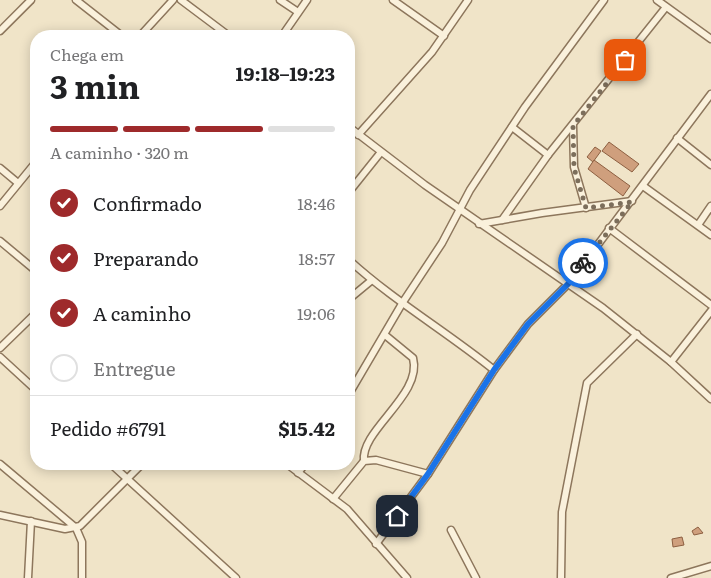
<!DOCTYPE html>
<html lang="pt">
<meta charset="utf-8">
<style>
:root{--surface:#fff;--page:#f6f6f6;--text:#202124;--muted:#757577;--line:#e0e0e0;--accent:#9e2a2b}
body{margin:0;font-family:Literata,serif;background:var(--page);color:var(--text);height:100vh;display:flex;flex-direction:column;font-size:19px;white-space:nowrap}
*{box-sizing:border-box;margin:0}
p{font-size:16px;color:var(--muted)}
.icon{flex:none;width:28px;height:28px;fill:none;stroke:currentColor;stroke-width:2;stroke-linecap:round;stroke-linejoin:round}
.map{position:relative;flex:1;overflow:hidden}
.details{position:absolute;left:30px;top:30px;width:325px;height:440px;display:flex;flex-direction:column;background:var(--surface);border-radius:20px;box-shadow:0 2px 12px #0003}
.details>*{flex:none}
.pin{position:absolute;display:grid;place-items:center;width:42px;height:42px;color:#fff;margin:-21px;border-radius:10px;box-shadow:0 2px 8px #0006}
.courier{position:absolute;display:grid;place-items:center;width:50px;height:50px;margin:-25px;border:4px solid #1a73e8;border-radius:50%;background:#fff;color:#222;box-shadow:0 1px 6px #0007}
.head em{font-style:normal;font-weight:700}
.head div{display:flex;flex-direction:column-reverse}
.head{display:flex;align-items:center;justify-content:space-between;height:85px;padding:0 20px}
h1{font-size:32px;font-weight:700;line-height:38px}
.bar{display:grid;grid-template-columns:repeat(4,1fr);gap:8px 5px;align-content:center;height:60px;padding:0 20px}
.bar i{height:6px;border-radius:4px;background:var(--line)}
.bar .on{background:var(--accent)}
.bar p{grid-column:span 4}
.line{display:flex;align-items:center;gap:12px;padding:0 20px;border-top:1px solid var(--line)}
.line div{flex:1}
ol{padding:0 20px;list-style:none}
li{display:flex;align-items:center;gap:15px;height:55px}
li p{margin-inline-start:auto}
li .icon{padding:5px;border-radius:50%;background:var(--accent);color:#fff;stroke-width:4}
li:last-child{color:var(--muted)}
li i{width:28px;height:28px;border:2px solid var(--line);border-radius:50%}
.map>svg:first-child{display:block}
</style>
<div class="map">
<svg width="711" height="578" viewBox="0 0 711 578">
<rect width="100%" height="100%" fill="#f0e4c8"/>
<g fill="#cf9f7d" stroke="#8d5f41">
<path d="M 609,142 L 639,164 L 632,172 L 602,151 Z"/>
<path d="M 595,147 L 601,151 L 593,162 L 587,157 Z"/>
<path d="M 594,160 L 630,186 L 623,196 L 588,169 Z"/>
<path d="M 698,527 L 703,533 L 694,535 L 692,531 Z"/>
<path d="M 682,537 L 684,545 L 673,547 L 672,539 Z"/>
</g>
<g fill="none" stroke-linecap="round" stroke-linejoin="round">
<g stroke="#8d765c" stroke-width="9">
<g id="street">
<path d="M 76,0 L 122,36"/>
<path d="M 181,0 L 229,36"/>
<path d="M 280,0 L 298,12"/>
<path d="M 393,0 L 444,36"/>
<path d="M 657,0 L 711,39"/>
<path d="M 0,31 L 31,0"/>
<path d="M 140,36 L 173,0"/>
<path d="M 282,36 L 307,0"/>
<path d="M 573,126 L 574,167 L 586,208"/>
<path d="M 349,127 L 425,185 L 603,308 L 671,362 L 711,399"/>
<path d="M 512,127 L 548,155"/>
<path d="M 358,135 L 432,52 L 468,0"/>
<path d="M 677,138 L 711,165"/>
<path d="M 0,168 L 18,183"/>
<path d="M 643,186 L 711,235"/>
<path d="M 349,192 L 381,152"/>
<path d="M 0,206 L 36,162"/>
<path d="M 502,220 L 548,155 L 666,7"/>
<path d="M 479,224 L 542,213 L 632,201"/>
<path d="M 698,225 L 711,206"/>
<path d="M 609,228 L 711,305"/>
<path d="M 0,241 L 36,271"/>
<path d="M 349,260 C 394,301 447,332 494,370"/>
<path d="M 349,299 L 372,280"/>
<path d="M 0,348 L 36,313"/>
<path d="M 0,357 L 36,390"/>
<path d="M 671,362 L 711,311"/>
<path d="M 349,394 L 403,302 L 442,243 L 470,190 L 525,107 L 604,0"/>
<path d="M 364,461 C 360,430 423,395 413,358 L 385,335"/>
<path d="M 0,464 L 76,528 L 82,542 L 82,578"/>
<path d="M 111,464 L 236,578"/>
<path d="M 287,464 L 347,509 L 407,578"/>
<path d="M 298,473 L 305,464"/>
<path d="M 333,499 L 364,461 L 376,460 L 428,474"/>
<path d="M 0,515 L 65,529 L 80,526 L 142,464"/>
<path d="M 451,530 L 476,578"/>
<path d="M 376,544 L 428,474 L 494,370 L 528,324 L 569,283 L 711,94"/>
<path d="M 28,578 L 31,521"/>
<path d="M 561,578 L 562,512 L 587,383 L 637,334"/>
<path d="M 671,578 L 711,566"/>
</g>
</g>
<use href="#street" stroke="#faf1dc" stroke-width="6"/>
</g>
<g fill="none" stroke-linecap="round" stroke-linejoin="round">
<path stroke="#7c6e5b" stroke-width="5" stroke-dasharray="0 9" d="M 583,263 L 632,202 L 586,208 L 574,168 L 573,126 L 625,60"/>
<path stroke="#1a73e8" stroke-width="6" d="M 397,516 L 428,474 L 494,370 L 528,324 L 569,283 L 583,263"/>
</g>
</svg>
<div class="pin" style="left:625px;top:60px;background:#ea580c"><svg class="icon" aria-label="bag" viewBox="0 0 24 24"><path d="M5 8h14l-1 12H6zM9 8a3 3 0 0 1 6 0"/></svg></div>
<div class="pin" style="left:397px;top:516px;background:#1f2937"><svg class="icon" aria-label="home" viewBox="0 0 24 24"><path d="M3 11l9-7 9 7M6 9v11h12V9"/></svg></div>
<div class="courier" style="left:583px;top:263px"><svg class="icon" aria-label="bike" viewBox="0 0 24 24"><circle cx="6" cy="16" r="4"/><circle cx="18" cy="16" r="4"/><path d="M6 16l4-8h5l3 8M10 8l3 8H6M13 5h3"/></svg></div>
<section class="details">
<div class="head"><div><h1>3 min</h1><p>Chega em</p></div><em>19:18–19:23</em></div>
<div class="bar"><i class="on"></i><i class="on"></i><i class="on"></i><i></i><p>A caminho · 320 m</p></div>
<ol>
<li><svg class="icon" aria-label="check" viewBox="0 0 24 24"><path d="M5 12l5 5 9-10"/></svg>Confirmado<p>18:46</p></li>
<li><svg class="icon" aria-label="check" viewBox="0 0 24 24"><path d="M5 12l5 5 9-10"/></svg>Preparando<p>18:57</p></li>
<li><svg class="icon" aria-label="check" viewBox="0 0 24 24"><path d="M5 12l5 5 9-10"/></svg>A caminho<p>19:06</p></li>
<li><i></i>Entregue</li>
</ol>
<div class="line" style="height:65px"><div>Pedido #6791</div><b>$15.42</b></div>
</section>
</div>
